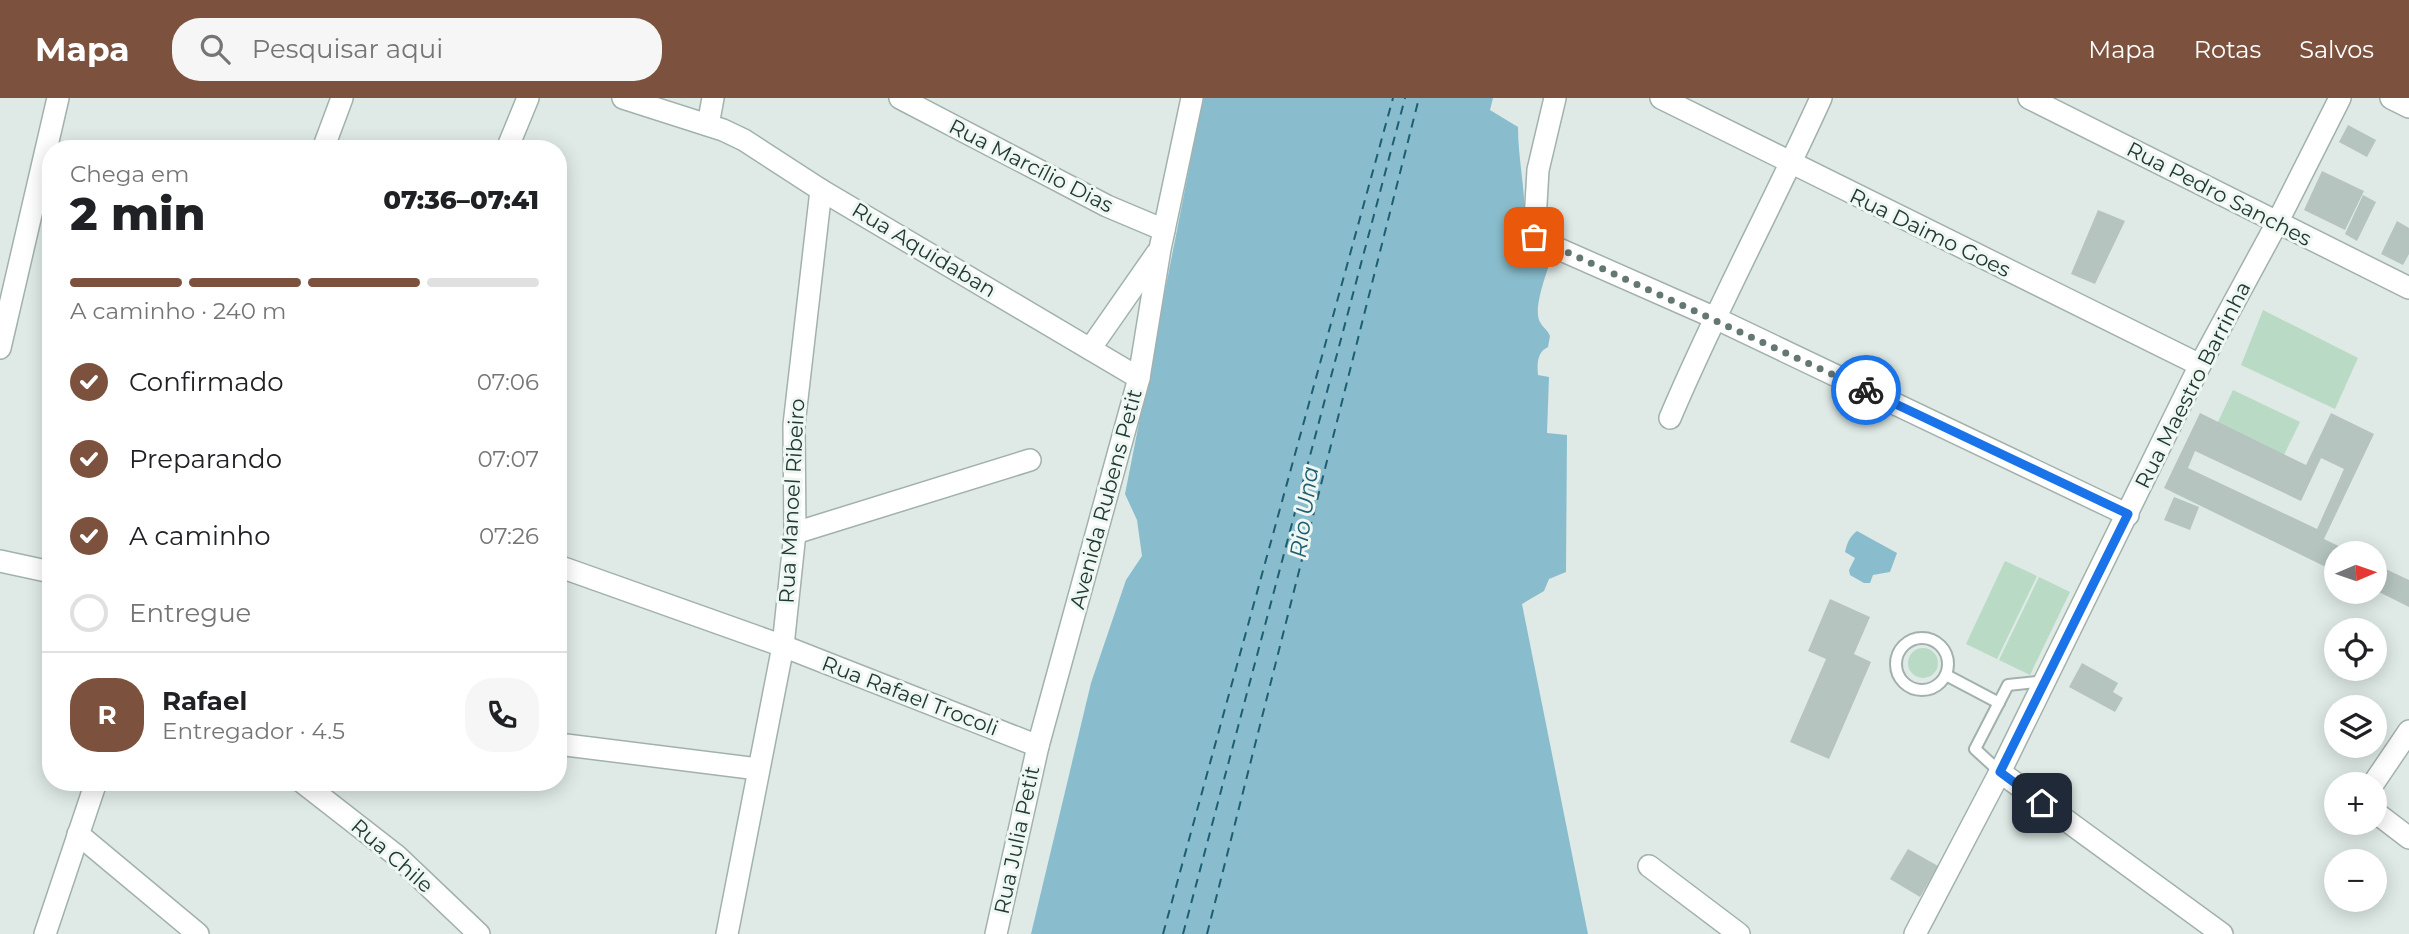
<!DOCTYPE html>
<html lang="pt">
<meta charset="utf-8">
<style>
:root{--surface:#fff;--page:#f6f6f6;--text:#202124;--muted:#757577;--line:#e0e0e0;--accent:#7c513d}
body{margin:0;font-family:Montserrat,sans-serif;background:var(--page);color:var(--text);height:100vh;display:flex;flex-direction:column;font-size:26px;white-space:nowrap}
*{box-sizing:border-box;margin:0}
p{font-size:23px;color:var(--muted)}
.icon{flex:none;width:38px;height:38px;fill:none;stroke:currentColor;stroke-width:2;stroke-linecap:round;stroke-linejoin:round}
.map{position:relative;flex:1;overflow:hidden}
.panel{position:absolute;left:42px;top:42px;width:525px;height:651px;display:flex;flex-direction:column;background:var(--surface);border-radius:28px;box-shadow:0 4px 18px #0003}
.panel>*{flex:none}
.needle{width:46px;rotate:88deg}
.fabs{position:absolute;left:2324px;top:443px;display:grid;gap:14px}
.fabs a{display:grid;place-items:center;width:63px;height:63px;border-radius:50%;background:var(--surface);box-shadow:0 4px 18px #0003;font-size:35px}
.pin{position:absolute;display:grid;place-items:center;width:60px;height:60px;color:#fff;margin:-30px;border-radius:14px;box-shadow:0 4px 10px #0006}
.courier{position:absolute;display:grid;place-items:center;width:70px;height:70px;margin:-35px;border:5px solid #1a73e8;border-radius:50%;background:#fff;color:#222;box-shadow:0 2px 9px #0007}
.overview em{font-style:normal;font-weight:800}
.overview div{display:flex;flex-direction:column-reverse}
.overview{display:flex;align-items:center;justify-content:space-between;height:119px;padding:0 28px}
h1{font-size:46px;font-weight:800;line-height:52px}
.bar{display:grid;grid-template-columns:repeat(4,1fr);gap:10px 7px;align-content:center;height:84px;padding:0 28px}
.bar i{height:9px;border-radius:5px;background:var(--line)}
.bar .active{background:var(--accent)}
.bar p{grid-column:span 4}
.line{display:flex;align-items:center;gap:18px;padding:0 28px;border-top:2px solid var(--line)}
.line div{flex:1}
.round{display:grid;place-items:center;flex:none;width:74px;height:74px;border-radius:28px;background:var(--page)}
ol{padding:0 28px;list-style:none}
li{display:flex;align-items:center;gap:21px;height:77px}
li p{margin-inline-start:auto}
li .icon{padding:7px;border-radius:50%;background:var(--accent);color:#fff;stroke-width:4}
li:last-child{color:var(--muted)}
li i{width:38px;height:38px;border:4px solid var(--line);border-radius:50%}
header{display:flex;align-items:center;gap:42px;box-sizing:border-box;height:98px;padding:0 35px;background:var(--accent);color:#fff}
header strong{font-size:33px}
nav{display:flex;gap:38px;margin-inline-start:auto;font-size:24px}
.search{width:490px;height:63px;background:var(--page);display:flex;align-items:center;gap:18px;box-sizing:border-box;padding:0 24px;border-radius:28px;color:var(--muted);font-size:26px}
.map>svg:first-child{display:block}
</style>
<header>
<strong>Mapa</strong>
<div class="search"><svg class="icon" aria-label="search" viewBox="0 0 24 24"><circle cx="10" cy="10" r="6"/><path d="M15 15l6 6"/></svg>Pesquisar aqui</div>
<nav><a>Mapa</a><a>Rotas</a><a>Salvos</a></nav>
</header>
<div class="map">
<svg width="2409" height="836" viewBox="0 0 2409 836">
<rect width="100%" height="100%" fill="#dfeae6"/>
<g fill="#b9dac4">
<path d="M 2263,212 L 2358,260 L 2335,311 L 2241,267 Z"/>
<path d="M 2233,292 L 2300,324 L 2283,359 L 2216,328 Z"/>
<path d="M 2005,463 L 2037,478 L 1997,561 L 1966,546 Z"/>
<path d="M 2039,479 L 2070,494 L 2030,577 L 1999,562 Z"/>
<circle cx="1923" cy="565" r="15"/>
</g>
<g fill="#89bdcd">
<path d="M 1203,0 L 1493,0 L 1490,12 L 1518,29 C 1518,72 1532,115 1520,157 L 1526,163 L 1537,157 L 1549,167 C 1545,180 1533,212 1540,224 C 1543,230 1548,232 1550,238 L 1548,249 C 1537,254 1537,266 1538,277 L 1549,279 L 1547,335 L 1567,337 L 1566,474 L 1549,481 L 1544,493 L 1522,506 L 1588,836 L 1031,836 L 1091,585 L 1126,482 L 1142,458 L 1137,422 L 1125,396 Z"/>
<path d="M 1857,433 L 1897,455 L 1890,474 L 1873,477 L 1870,485 L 1864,485 L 1850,477 L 1849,472 L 1855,460 L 1845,454 C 1847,445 1850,438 1857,433 Z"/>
</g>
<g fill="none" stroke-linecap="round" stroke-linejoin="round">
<g stroke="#1e5d72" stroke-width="2" stroke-dasharray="9 7" stroke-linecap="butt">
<path d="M 1163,836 L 1393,0"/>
<path d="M 1183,836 L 1405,0"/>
<path d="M 1207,836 L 1419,0"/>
</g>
</g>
<g fill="#b5c4bf" fill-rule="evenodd">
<path d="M 2348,27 L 2376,42 L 2367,59 L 2339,44 Z"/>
<path d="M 2322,73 L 2364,93 L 2345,132 L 2304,112 Z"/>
<path d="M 2363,97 L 2376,104 L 2357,143 L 2345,136 Z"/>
<path d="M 2098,112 L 2125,123 L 2095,186 L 2071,176 Z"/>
<path d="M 2397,123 L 2409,130 L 2409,156 L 2403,167 L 2381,156 Z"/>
<path d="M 2200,315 L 2306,367 L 2331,315 L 2374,336 L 2324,441 L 2353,455 L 2336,455 L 2336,474 L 2164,390 ZM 2195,353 L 2301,403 L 2321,360 L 2344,371 L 2317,431 L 2188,370 Z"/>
<path d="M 2174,399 L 2199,409 L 2190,432 L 2164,422 Z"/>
<path d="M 2375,466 L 2409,482 L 2409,509 L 2375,492 Z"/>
<path d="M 1830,501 L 1870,519 L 1854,556 L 1871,564 L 1829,661 L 1790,644 L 1826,561 L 1808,553 Z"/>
<path d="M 2082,565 L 2118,585 L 2113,594 L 2123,600 L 2115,614 L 2069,589 Z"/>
<path d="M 1908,751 L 1938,768 L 1920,799 L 1890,781 Z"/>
</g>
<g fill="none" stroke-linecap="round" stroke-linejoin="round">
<g stroke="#a2b1ad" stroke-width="14">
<g id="service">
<circle cx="1922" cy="566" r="26"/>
<path d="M 1946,577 L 1999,605"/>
<path d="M 2000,674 L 1975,651 L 2008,587 L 2045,583"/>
</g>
</g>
<g stroke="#a2b1ad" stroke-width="24">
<g id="minor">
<path d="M 623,0 L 723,32 L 744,42 L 821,92 L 1139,280"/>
<path d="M 900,0 L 1107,108 L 1164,132"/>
<path d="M 1555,0 L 1538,72 L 1534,140 L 1713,219 L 2128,417"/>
<path d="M 1661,0 L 2200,267"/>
<path d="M 2029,0 L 2409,190"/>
<path d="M 2391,0 L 2409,9"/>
<path d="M 708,27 L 713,0"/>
<path d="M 323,51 L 342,0"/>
<path d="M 507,51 L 528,0"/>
<path d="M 0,250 L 58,0"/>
<path d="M 1090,251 L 1157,155"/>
<path d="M 1670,320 C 1716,211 1772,108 1821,0"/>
<path d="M 795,435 L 1030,362"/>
<path d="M 0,463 L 51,474"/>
<path d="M 558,468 L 783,548 L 1038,648"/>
<path d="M 558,646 L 758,671"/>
<path d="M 2000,674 L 2222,836"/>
<path d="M 302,684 L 397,758 L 479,836"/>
<path d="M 2373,686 L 2409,633"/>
<path d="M 2375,714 L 2409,740"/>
<path d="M 78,736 L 198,836"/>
<path d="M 1649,768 L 1739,836"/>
<path d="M 45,836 L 96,684"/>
<path d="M 727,836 L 783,548 L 795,435 L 794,327 L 821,92"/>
<path d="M 996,836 L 1038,648 L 1139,280 L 1160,151 L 1192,0"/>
<path d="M 1915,836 L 2000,674 L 2200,267 L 2277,125 L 2340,0"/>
</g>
</g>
<use href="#service" stroke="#fff" stroke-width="10"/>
<use href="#minor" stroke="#fff" stroke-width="21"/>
</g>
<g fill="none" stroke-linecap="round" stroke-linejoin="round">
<path stroke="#647772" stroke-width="7" stroke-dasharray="0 12.6" d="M 1534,139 L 1866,292"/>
<path stroke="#1a73e8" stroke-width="9" d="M 1866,292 L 2128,416 L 2000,674 L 2042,705"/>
</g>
<g text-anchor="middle" stroke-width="6" stroke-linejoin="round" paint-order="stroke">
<g font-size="21" fill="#213934" stroke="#eff7f3">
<text transform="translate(1031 68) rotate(27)" y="7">Rua Marcílio Dias</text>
<text transform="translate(2219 96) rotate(27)" y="7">Rua Pedro Sanches</text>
<text transform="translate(1930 135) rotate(26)" y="7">Rua Daimo Goes</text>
<text transform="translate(924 152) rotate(31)" y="7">Rua Aquidaban</text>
<text transform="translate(2193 287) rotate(-63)" y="7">Rua Maestro Barrinha</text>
<text transform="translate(1106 401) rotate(-75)" y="7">Avenida Rubens Petit</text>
<text transform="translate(792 403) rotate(-87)" y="7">Rua Manoel Ribeiro</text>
<text transform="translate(910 598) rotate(21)" y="7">Rua Rafael Trocoli</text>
<text transform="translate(1017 742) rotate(-78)" y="7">Rua Julia Petit</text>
<text transform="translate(392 758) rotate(41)" y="7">Rua Chile</text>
</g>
<g font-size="23" font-style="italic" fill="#1e5d72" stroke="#eff7f3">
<text transform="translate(1304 414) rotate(-82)" y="8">Rio Una</text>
</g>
</g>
</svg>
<div class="fabs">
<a><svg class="needle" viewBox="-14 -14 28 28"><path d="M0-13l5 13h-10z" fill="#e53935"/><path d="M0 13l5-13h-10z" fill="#757577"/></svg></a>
<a><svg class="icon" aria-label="locate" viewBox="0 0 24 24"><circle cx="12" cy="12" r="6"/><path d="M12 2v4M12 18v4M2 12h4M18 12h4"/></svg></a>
<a><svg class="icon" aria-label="layers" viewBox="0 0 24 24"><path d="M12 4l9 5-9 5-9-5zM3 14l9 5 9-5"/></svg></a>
<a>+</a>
<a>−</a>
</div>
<div class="pin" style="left:1534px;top:139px;background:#ea580c"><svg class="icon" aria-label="bag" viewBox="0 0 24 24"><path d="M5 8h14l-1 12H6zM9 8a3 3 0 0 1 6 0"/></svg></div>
<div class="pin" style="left:2042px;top:705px;background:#1f2937"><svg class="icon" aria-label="home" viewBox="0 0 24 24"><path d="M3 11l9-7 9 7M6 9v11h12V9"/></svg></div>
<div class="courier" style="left:1866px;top:292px"><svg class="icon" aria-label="bike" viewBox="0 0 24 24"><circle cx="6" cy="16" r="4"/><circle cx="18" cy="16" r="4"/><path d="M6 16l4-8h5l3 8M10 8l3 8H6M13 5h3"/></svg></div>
<section class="panel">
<div class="overview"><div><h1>2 min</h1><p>Chega em</p></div><em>07:36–07:41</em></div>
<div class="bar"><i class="active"></i><i class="active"></i><i class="active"></i><i></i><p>A caminho · 240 m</p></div>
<ol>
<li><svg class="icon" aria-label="check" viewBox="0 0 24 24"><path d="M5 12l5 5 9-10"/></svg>Confirmado<p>07:06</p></li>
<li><svg class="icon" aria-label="check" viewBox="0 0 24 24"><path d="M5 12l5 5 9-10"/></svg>Preparando<p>07:07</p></li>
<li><svg class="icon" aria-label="check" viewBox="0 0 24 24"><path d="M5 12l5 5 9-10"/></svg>A caminho<p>07:26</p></li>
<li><i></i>Entregue</li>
</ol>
<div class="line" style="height:126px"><b class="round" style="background:var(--accent);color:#fff">R</b><div><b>Rafael</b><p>Entregador · 4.5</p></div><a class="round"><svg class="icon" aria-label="phone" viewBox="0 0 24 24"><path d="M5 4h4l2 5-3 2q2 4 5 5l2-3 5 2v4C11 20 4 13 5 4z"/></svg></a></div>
</section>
</div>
